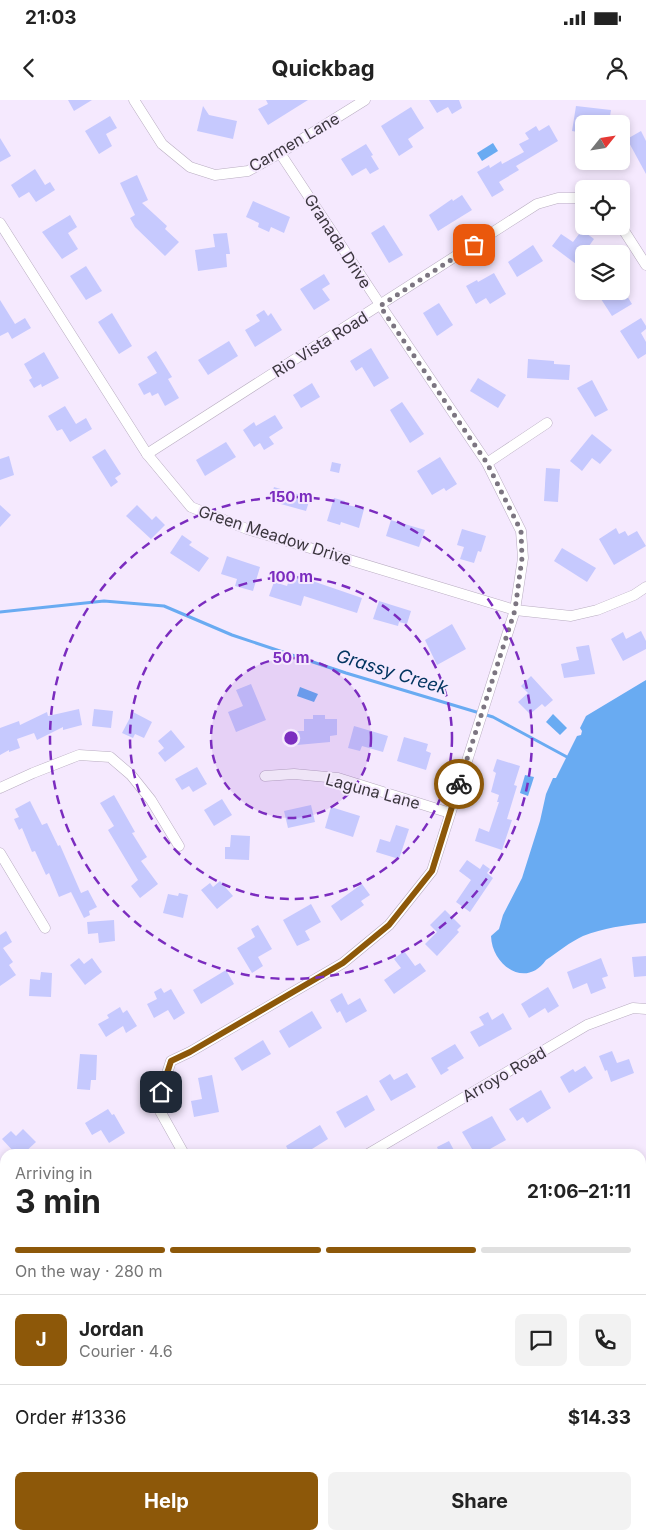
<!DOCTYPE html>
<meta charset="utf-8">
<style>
:root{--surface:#fff;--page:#f2f2f2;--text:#222;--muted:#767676;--line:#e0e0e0;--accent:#8d5809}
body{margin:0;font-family:Inter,sans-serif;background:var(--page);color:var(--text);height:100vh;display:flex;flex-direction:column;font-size:19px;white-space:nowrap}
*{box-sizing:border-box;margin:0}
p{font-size:16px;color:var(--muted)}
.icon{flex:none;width:28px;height:28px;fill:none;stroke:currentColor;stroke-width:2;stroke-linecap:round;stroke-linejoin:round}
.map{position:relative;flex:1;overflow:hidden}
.panel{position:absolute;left:0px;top:1049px;width:646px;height:391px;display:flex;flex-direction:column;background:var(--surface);border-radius:15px 15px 0 0;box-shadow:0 2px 8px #0003}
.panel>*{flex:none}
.needle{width:32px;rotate:60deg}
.tools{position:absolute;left:575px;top:15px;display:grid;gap:10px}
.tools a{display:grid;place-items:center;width:55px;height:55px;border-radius:8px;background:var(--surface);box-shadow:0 2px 8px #0003;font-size:25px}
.pin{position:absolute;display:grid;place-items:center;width:42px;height:42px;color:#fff;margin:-21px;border-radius:10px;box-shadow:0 2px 8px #0006}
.courier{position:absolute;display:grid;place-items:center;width:50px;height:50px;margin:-25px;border:4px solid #8d5809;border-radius:50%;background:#fff;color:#222;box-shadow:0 1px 6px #0007}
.headline em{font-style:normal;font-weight:700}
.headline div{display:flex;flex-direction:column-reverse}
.headline{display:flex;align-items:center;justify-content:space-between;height:85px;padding:0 15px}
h1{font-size:32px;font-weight:700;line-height:38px}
.bar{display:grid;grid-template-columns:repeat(4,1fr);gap:8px 5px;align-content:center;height:60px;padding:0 15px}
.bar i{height:6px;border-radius:4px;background:var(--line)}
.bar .current{background:var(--accent)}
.bar p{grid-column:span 4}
.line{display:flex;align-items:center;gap:12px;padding:0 15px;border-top:1px solid var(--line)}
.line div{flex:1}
.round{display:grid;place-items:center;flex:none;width:52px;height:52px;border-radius:8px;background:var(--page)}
.cta{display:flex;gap:10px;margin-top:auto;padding:10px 15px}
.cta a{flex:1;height:58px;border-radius:8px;background:var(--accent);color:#fff;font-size:20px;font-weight:700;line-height:58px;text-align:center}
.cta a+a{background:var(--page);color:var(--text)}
.status{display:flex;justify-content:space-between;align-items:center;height:35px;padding:0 25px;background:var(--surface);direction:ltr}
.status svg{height:14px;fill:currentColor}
header{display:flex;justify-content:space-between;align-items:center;height:65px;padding:0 15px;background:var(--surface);font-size:22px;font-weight:700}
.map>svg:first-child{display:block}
</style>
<div class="status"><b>21:03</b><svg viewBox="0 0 49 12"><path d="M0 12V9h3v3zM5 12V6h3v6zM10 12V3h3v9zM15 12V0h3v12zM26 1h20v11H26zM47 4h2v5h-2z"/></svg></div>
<header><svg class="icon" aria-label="back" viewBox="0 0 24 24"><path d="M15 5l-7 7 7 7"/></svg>Quickbag<svg class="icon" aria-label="person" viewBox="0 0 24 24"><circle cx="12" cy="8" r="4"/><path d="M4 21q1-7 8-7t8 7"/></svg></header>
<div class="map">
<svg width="646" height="1439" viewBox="0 0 646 1439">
<rect width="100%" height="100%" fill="#f5e9fe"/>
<g fill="#69abf2">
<path d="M 493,43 L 498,51 L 482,61 L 477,53 Z"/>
<path d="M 646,580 L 646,823 C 625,825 603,828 583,836 C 570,842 558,852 546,860 C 526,889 492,866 491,836 L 499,829 L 503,815 L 522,778 L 540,721 L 546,694 L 553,678 L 556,678 L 577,636 L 581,635 L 582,631 L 580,628 L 586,616 Z"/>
<path d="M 300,587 L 318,594 L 314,602 L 297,596 Z"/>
<path d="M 553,614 L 567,628 L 560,635 L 546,622 Z"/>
<path d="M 525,675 L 534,677 L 528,696 L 520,693 Z"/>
<path d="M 0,1291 L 5,1294 L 5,1326 L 0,1328 Z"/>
</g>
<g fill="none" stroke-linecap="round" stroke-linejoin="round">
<path stroke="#69abf2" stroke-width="3" d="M 0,512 L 104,501 L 164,506 L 232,535 L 346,573 L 493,617 L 567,657"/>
</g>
<g fill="#c6c9fe">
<path d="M 68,0 L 92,0 L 74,11 Z"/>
<path d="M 266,0 L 308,0 L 268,25 L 258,9 L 268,4 Z"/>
<path d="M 429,0 L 459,0 L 462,8 L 452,14 L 448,7 L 437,13 Z"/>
<path d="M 203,6 L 209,15 L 237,21 L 233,39 L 197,31 Z"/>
<path d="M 576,6 L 611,10 L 609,23 L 589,21 L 589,24 L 584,24 L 584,33 L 572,31 Z"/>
<path d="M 411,7 L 424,28 L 408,39 L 413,47 L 399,56 L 381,26 Z"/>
<path d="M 110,16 L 117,28 L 106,34 L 112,46 L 99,54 L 85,31 Z"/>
<path d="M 549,25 L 558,41 L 516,66 L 519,70 L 499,82 L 504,90 L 492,97 L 477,72 L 489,65 L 490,68 L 501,61 L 502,64 L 524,52 L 519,44 L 529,39 L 525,33 L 536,26 L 539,31 Z"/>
<path d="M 641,31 L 646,41 L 646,74 L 627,39 Z"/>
<path d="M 0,38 L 11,56 L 0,62 Z"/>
<path d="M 366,44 L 373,55 L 371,56 L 379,69 L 370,74 L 366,68 L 352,76 L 341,59 Z"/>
<path d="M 35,69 L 45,85 L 50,82 L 55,90 L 36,102 L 29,92 L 19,98 L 11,85 Z"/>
<path d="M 137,75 L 148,100 L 142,103 L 167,126 L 165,129 L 179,142 L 165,156 L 135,127 L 130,118 L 135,115 L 120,83 Z"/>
<path d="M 462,95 L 472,110 L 438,131 L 429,115 L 452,99 L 453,101 Z"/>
<path d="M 253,101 L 290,117 L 284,133 L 271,127 L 269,132 L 258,127 L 259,123 L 246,117 Z"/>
<path d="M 70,115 L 77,127 L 68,133 L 78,149 L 62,159 L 42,132 Z"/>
<path d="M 384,125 L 403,155 L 389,163 L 371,133 Z"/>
<path d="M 582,130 L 594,139 L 576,164 L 552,146 L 561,134 L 573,142 Z"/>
<path d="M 227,133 L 230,154 L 226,154 L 227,167 L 198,171 L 195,150 L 215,147 L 213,134 Z"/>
<path d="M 533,145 L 543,161 L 517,177 L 508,162 Z"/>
<path d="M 86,166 L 102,191 L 86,200 L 70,176 Z"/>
<path d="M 494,173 L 506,194 L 490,204 L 486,198 L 476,204 L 466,186 L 477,180 L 478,182 Z"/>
<path d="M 324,174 L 330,184 L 322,189 L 330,200 L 314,210 L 300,189 Z"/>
<path d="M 602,191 L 624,191 L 632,204 L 612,216 L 601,199 L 605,197 Z"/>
<path d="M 0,200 L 15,224 L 25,218 L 31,228 L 12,239 L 8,232 L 0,236 Z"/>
<path d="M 439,203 L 453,225 L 437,236 L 423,213 Z"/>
<path d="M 264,210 L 268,216 L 271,213 L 282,230 L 255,247 L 245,230 L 260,221 L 256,215 Z"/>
<path d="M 112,213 L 132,246 L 119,254 L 98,222 Z"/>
<path d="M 641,218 L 646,226 L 646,229 L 641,233 L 646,242 L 646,254 L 638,259 L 620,231 Z"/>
<path d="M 229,241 L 238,256 L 208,275 L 198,260 Z"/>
<path d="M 371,248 L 389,278 L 374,287 L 362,267 L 356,271 L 350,261 Z"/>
<path d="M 156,251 L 172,277 L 168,279 L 179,298 L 165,306 L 158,293 L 152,296 L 150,292 L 144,295 L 138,284 L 157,273 L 147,257 Z"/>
<path d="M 44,252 L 59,278 L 42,287 L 41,284 L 34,288 L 29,280 L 32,278 L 24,264 Z"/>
<path d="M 528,259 L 554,261 L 554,264 L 570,265 L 569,280 L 527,278 Z"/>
<path d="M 478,278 L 506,295 L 498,308 L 470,291 Z"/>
<path d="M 592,280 L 608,310 L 595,317 L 577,288 Z"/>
<path d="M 312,283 L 320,297 L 301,308 L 293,295 Z"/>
<path d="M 402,302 L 424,334 L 410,343 L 390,310 Z"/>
<path d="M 65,306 L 76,324 L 86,318 L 92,329 L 70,342 L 62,329 L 57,331 L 48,316 Z"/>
<path d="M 275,315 L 283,328 L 269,337 L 274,344 L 264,350 L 260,343 L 254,347 L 243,330 L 254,322 L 256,326 Z"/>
<path d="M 592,334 L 612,350 L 600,364 L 592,358 L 582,371 L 570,361 Z"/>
<path d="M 226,342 L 236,357 L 205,376 L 196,360 Z"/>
<path d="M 105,349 L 121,374 L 115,378 L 118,382 L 111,387 L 92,357 Z"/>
<path d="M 9,356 L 14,375 L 0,380 L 0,359 Z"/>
<path d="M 440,357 L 457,384 L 446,391 L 444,388 L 432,395 L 417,371 Z"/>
<path d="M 332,362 L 341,364 L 339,373 L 330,371 Z"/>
<path d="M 546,368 L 560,369 L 558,402 L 544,401 Z"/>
<path d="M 274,387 L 310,398 L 306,411 L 270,401 Z"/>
<path d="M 334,398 L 345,401 L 344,404 L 364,409 L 359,428 L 341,422 L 340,425 L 327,421 Z"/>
<path d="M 0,405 L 11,415 L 0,427 Z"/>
<path d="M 137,405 L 152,420 L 156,416 L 165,425 L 151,439 L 126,416 Z"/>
<path d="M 391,420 L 425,430 L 419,447 L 386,436 Z"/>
<path d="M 616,428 L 619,434 L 625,431 L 628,436 L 637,431 L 646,446 L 614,465 L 599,439 Z"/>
<path d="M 462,429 L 486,436 L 481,452 L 478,451 L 474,463 L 460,459 L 464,447 L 457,445 Z"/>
<path d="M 182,435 L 192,442 L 189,445 L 209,458 L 199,472 L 170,453 Z"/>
<path d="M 562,448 L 596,468 L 587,482 L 554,461 Z"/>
<path d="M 227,456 L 260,467 L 253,491 L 235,486 L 237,479 L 221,474 Z"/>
<path d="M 295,475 L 362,498 L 357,513 L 304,496 L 301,506 L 269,496 L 274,482 L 287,486 L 289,480 L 294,481 Z"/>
<path d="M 379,501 L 411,511 L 407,524 L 399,522 L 398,526 L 373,519 Z"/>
<path d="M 452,524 L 466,549 L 437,565 L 425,540 Z"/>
<path d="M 641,531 L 646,541 L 646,549 L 623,561 L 611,539 L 623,532 L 626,539 Z"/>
<path d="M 589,545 L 595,574 L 564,578 L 561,564 L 579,560 L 576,547 Z"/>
<path d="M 531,576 L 553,600 L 545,607 L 542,604 L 530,614 L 518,602 L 528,593 L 521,586 Z"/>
<path d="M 251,584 L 266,620 L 236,632 L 228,612 L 243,606 L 236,590 Z"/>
<path d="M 79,609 L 82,625 L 63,630 L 63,627 L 37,640 L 34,633 L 17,639 L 20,648 L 9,652 L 9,650 L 0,655 L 0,628 L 19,621 L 20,625 L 47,612 L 48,616 Z"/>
<path d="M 94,609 L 113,611 L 111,628 L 92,626 Z"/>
<path d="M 133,612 L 152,622 L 144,638 L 135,634 L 133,638 L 122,633 Z"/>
<path d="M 313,615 L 325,615 L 325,619 L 337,619 L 337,635 L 330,636 L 330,642 L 297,645 L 296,631 L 304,631 L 304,619 L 313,619 Z"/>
<path d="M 354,626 L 388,636 L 383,652 L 362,646 L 360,651 L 348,648 Z"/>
<path d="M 171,630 L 185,647 L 165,662 L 158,653 L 164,648 L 158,641 Z"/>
<path d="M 404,637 L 428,644 L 426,651 L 431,653 L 426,670 L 397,661 Z"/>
<path d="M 497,659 L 520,666 L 514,685 L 517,686 L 507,719 L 512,720 L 502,750 L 475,741 L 479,728 L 489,732 L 499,702 L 497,702 L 499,695 L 491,692 L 496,673 L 493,671 Z"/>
<path d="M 197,667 L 207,684 L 193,692 L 189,686 L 182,690 L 175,679 Z"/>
<path d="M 114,695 L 135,732 L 132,733 L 147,757 L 141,761 L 158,784 L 140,798 L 131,786 L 138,780 L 108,730 L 114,726 L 100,703 Z"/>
<path d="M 222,699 L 232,715 L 214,726 L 204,710 Z"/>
<path d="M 30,701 L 42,725 L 47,723 L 58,746 L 60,745 L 81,793 L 88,790 L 97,807 L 89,811 L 90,815 L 84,818 L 71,792 L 59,797 L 49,773 L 46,775 L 35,751 L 32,752 L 22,728 L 19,730 L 14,719 L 19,717 L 15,709 Z"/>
<path d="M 311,705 L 315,722 L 288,728 L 284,711 Z"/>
<path d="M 331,707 L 360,716 L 353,737 L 325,728 Z"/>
<path d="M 396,725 L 409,729 L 399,759 L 376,752 L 380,739 L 390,742 Z"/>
<path d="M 231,735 L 250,736 L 249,760 L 225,759 L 225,747 L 230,747 Z"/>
<path d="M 467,760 L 480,769 L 483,764 L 490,769 L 487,773 L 493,778 L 470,812 L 456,802 L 471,780 L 459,771 Z"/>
<path d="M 220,781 L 233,796 L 217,809 L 201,790 L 210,783 L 213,787 Z"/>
<path d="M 362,784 L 370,795 L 361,801 L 364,805 L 341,821 L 331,806 Z"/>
<path d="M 179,793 L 188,795 L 183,818 L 163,813 L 168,794 L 178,796 Z"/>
<path d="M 311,804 L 321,822 L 305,831 L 310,840 L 297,846 L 283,820 Z"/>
<path d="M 445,810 L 461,826 L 457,830 L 459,832 L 437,856 L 425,844 L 437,832 L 430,825 Z"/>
<path d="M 114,820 L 115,841 L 99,843 L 98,833 L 88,834 L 87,822 Z"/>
<path d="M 258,825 L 272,849 L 258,857 L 263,866 L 252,873 L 237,848 L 255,837 L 251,829 Z"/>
<path d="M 6,831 L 12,842 L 3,848 L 13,862 L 9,865 L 16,875 L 0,886 L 0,835 Z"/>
<path d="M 404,851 L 415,866 L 420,863 L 426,871 L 394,894 L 384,880 L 401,868 L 394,859 Z"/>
<path d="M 646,856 L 646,876 L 634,877 L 632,857 Z"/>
<path d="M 79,858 L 84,864 L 92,858 L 102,872 L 85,885 L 70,865 Z"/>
<path d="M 601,858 L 608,876 L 602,878 L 606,888 L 591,894 L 587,883 L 573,889 L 567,872 Z"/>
<path d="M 226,870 L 234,884 L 201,904 L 193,890 Z"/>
<path d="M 41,872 L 52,873 L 51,897 L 29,896 L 30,879 L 40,880 Z"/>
<path d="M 548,887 L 559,906 L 548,913 L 545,908 L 529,918 L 521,904 Z"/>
<path d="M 161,888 L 164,893 L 171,889 L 185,913 L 174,920 L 168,910 L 154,918 L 147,904 L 157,899 L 154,892 Z"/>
<path d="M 342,893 L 348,905 L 360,898 L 367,911 L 346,923 L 340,911 L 337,913 L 330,900 Z"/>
<path d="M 120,907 L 123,913 L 127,910 L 137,926 L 126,933 L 123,926 L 106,937 L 98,924 L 109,918 L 107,915 Z"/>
<path d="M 312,911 L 322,928 L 289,948 L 279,931 Z"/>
<path d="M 488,912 L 492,920 L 503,913 L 512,929 L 479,947 L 470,932 L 484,925 L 479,917 Z"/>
<path d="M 263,940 L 271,954 L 242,971 L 234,958 Z"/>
<path d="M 455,944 L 464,958 L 447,968 L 449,970 L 441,975 L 431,958 Z"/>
<path d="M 612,951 L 617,963 L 629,959 L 634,973 L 611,982 L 607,970 L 605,971 L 599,956 Z"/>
<path d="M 80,954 L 97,955 L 96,980 L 91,980 L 90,990 L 77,989 Z"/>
<path d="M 585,966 L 593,978 L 569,993 L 560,977 L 573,969 L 575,972 Z"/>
<path d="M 407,973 L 416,987 L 391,1001 L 379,981 L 390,974 L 394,980 Z"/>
<path d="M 212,975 L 219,1012 L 194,1017 L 191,1001 L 202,999 L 198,978 Z"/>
<path d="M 541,990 L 551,1008 L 527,1023 L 523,1017 L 517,1021 L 509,1009 Z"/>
<path d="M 367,995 L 375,1010 L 345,1028 L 336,1012 Z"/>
<path d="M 108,1009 L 112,1015 L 114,1014 L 125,1033 L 109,1043 L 101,1030 L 92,1035 L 85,1023 Z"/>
<path d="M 492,1016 L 506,1040 L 481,1054 L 475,1054 L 462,1032 Z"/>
<path d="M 320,1025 L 328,1039 L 304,1054 L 290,1054 L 286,1046 Z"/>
<path d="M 23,1029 L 36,1042 L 23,1054 L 21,1054 L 17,1049 L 14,1052 L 2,1039 L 11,1031 L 16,1036 Z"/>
<path d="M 449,1041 L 456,1054 L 440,1054 L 437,1047 Z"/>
</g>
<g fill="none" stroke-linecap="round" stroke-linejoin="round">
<g stroke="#b9adc1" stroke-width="11">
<g id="street">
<path d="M 134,0 L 162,44 L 190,67 L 215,75 L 248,71 L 280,53 L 365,0"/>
<path d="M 0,123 L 147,354 L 191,407 L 247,429 L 515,510 L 571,516 L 597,510 L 634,495 L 646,487"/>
<path d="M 621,126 L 646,165"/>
<path d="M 147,354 L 537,104 L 558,98 L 584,98"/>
<path d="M 487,363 L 547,323"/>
<path d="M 265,676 L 294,674 L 338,678 L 450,713"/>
<path d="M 0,688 L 33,673 L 79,655 L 110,657 L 131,675 L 151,700 L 179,746"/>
<path d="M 0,753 L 45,828"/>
<path d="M 184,1054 L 160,1011 L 161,992 L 171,961 L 190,952 L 343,863 L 389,825 L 432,771 L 515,510 L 523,458 L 521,431 L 487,363 L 381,206 L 280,53"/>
<path d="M 368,1054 L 587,925 L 633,908 L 646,909"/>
<path d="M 0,1101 L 5,1106"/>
<path d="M 641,1136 L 646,1137"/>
<path d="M 211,1435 L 214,1439"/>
<path d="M 628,1439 L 640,1435"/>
</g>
</g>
<use href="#street" stroke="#fff" stroke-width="10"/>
</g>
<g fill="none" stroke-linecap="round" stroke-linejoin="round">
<path stroke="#7c7581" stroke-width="5" stroke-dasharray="0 9" d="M 459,684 L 515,510 L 522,458 L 521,431 L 487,363 L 380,206 L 474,145"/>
<path stroke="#8d5809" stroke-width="6" d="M 161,992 L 171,961 L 190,952 L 343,863 L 389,825 L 432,771 L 459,684"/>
</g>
<circle cx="291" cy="638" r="80" fill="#7b2cbf" fill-opacity=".12"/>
<g fill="none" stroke="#7b2cbf" stroke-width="2.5" stroke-dasharray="9 6">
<circle cx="291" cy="638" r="80"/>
<circle cx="291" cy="638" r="161"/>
<circle cx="291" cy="638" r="241"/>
</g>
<g text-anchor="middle" stroke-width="4" stroke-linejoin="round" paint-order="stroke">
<g font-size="16" fill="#3b363e" stroke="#f5e9fe">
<text transform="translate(294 42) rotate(-30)" y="6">Carmen Lane</text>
<text transform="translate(338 141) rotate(57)" y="6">Granada Drive</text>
<text transform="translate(320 244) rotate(-32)" y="6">Rio Vista Road</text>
<text transform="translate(275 435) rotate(18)" y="6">Green Meadow Drive</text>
<text transform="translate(373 691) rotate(15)" y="6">Laguna Lane</text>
<text transform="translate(504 974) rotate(-30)" y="6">Arroyo Road</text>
</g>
<g font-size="18" font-style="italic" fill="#033561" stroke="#f5e9fe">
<text transform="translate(392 572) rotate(17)" y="6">Grassy Creek</text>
</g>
</g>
<circle cx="291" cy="638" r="8" fill="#7b2cbf" stroke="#f5e9fe" stroke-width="2.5"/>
<g font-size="15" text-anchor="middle" font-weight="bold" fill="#7b2cbf" stroke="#f5e9fe" stroke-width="4" stroke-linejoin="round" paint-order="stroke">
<text x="291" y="402">150 m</text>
<text x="291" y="482">100 m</text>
<text x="291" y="563">50 m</text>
</g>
</svg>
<div class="tools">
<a><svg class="needle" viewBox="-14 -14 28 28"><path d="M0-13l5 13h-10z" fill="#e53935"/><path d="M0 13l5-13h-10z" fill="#767676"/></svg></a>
<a><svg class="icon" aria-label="locate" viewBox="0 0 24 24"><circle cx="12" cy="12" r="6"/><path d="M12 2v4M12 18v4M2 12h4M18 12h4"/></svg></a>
<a><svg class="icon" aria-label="layers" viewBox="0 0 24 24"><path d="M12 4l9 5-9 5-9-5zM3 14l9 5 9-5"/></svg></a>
</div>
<div class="pin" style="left:474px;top:145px;background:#ea580c"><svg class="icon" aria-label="bag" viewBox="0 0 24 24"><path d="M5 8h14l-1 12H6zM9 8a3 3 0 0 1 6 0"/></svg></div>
<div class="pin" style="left:161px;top:992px;background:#1f2937"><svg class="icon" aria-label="home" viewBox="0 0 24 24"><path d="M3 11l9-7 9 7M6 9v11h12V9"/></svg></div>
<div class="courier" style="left:459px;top:684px"><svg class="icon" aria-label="bike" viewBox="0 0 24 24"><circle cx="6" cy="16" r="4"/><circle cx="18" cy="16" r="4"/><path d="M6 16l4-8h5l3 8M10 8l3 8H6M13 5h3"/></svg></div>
<section class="panel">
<div class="headline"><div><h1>3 min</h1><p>Arriving in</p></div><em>21:06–21:11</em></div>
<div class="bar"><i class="current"></i><i class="current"></i><i class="current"></i><i></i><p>On the way · 280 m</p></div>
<div class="line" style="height:90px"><b class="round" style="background:var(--accent);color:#fff">J</b><div><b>Jordan</b><p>Courier · 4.6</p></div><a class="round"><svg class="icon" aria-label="chat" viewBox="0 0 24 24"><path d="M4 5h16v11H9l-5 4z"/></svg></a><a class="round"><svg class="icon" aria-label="phone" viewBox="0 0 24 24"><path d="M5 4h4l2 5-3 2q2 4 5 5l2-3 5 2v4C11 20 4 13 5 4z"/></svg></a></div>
<div class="line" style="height:65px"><div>Order #1336</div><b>$14.33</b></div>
<div class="cta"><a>Help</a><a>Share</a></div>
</section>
</div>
